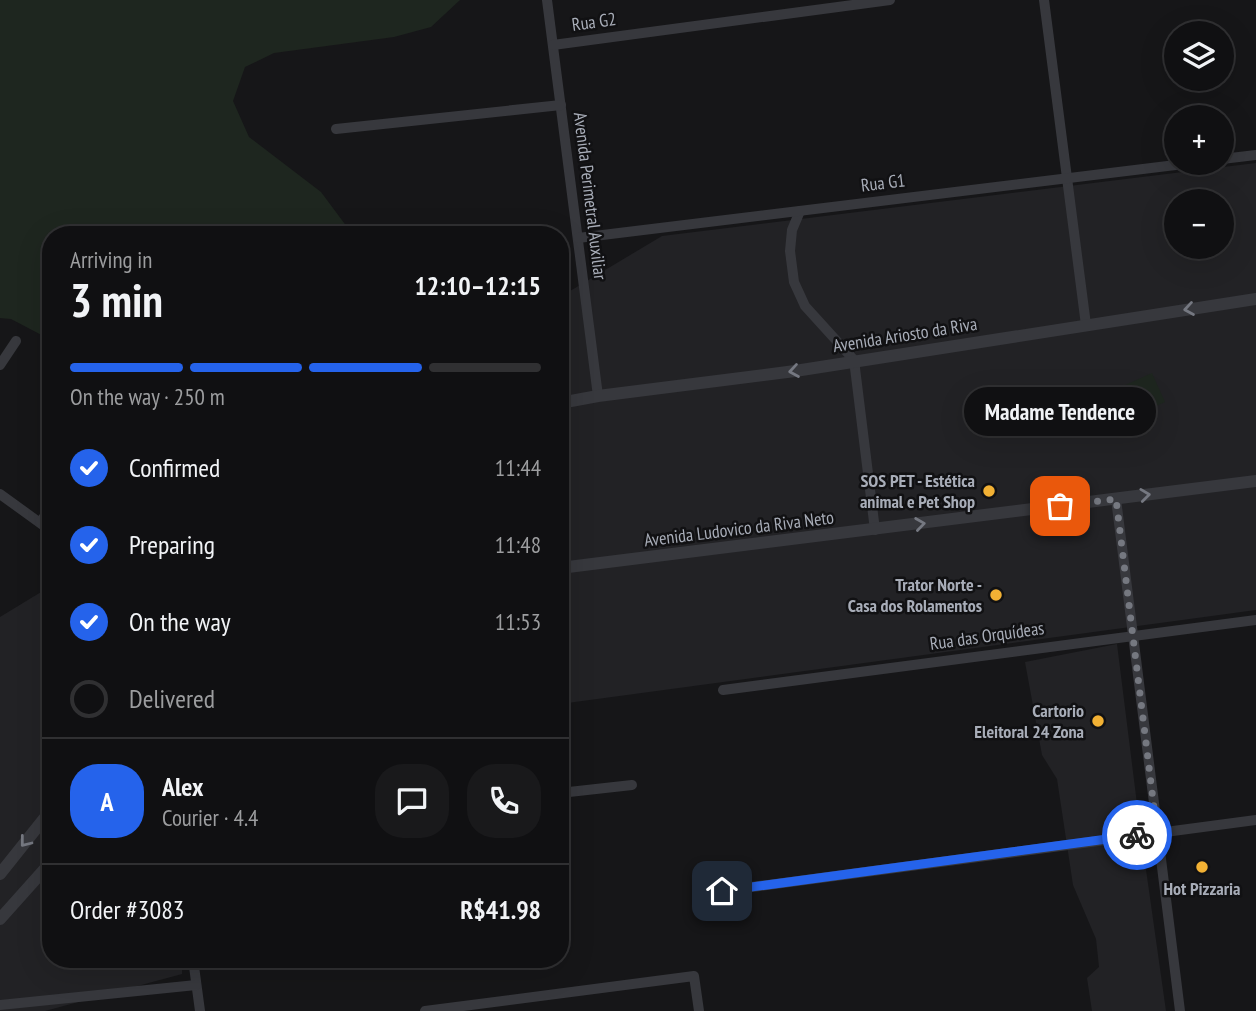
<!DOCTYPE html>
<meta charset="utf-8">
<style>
:root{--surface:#101012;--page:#19191b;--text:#f1f3f6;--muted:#9c9d9f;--line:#303032;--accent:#2563eb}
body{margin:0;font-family:"PT Sans Narrow",sans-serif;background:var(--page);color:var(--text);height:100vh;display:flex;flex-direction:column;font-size:26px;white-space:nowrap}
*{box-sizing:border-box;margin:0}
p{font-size:23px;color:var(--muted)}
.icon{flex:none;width:38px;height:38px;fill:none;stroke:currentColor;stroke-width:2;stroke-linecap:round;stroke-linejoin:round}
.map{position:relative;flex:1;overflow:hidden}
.drawer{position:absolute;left:42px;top:226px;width:527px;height:742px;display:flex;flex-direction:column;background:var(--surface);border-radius:28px;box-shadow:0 7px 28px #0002,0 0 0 2px var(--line)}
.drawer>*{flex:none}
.fabs{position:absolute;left:1164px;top:21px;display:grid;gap:14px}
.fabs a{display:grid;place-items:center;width:70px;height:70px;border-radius:50%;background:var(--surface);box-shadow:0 7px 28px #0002,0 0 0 2px var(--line);font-size:35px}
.pin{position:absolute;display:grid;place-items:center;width:60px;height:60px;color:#fff;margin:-30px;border-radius:14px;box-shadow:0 4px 10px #0006}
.courier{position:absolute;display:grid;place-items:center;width:70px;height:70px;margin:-35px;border:5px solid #2563eb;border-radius:50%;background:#fff;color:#222;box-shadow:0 2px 9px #0007}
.bubble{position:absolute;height:49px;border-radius:24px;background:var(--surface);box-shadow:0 7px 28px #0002,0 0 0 2px var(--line);font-size:23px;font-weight:600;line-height:49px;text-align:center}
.overview em{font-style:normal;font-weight:600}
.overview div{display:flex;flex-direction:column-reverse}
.overview{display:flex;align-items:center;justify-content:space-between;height:119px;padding:0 28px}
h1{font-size:46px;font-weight:600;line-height:52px}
.bar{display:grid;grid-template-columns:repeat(4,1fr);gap:10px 7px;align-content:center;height:84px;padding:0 28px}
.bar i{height:9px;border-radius:5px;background:var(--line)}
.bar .current{background:var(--accent)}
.bar p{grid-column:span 4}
.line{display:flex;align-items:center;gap:18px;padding:0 28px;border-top:2px solid var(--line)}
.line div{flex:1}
.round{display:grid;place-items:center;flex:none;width:74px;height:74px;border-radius:28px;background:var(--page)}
ol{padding:0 28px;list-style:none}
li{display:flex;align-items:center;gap:21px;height:77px}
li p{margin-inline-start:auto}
li .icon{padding:7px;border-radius:50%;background:var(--accent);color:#fff;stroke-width:4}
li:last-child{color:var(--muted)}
li i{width:38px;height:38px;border:4px solid var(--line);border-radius:50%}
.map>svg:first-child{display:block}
</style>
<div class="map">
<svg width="1256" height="1011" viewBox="0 0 1256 1011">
<rect width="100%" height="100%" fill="#161618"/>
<g fill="#222225" fill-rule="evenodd">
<path d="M 1256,163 L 1256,610 L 560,704 L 560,297 L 662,236 ZM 1176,201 L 1222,201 L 1222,247 L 1176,247 Z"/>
<path d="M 51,586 L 51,959 L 182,959 L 182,974 L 45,1011 L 0,1011 L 0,617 Z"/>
<path d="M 1117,644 L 1139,820 L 1166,1011 L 1092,1011 L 1087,978 L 1099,967 L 1096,939 L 1073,885 L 1057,779 L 1042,755 L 1025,662 Z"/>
</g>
<g fill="#1e261f">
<path d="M 0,0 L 460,0 L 431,27 L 394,37 L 274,53 L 245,67 L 233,101 L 249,137 L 321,192 L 350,231 L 349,234 L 51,234 L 51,340 L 11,319 L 0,318 Z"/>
<path d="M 1152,373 L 1165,402 L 1113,425 L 1101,396 Z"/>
</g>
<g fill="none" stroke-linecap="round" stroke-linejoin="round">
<g stroke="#37383d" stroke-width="10">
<path d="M 547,0 L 598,396"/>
<path d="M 1044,0 L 1086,325"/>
<path d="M 553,45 L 890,0"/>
<path d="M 336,129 L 561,105"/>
<path d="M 1222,159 L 1256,155"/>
<path d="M 800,211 L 792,230 L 790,251 L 794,282 L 805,306 L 854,360 L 875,530"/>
<path d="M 578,238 L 1192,163"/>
<path d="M 0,365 L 16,341"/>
<path d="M 0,494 L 51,531"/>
<path d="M 1116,499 L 1180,1011"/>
<path d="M 40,522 L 51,508"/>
<path d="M 723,690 L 1256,620"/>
<path d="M 560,793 L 632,785"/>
<path d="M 722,891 L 1256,820"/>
<path d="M 193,959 L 200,1011"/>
<path d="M 0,1005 L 196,985"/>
<path d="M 425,1011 L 694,976 L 699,1011"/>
</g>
<g stroke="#37383d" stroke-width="12">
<path d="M 560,403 L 598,396 L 795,371 L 1256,299"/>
<path d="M 560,568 L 1256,481"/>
<path d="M 0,874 L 51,810"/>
<path d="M 0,919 L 51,862"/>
</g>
</g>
<defs><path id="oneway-chevron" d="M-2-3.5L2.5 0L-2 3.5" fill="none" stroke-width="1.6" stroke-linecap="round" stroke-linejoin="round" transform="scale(1.75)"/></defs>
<g stroke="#757881">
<use href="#oneway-chevron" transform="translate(1189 309) rotate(171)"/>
<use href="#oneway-chevron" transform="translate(794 371) rotate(171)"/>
<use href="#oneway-chevron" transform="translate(1145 495) rotate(-7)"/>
<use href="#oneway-chevron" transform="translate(920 524) rotate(-8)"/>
<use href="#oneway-chevron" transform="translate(25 842) rotate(128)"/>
</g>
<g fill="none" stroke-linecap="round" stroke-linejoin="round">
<path stroke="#757880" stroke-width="7" stroke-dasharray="0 12.6" d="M 1060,506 L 1116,499 L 1157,832 L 1137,835"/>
<path stroke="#2563eb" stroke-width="9" d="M 722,891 L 1137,835"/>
</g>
<g fill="#f2b134" stroke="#111113" stroke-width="2.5">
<circle cx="989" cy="491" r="7"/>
<circle cx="996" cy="595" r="7"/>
<circle cx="1098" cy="721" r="7"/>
<circle cx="1202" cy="867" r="7"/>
</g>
<g text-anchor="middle" stroke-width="5" stroke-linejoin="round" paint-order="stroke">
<g font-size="18" fill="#a8adb8" stroke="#111113">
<text transform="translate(594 22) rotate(-8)" y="6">Rua G2</text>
<text transform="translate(883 183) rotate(-7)" y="6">Rua G1</text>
<text transform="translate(590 196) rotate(83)" y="6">Avenida Perimetral Auxiliar</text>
<text transform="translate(905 335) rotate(-9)" y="6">Avenida Ariosto da Riva</text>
<text transform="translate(739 529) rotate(-7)" y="6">Avenida Ludovico da Riva Neto</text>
<text transform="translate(987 636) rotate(-8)" y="6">Rua das Orquídeas</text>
</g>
<g font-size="18" font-weight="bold" fill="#a8adb8" stroke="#111113" text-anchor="end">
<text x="975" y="487">SOS PET - Estética<tspan x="975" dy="21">animal e Pet Shop</tspan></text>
<text x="982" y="591">Trator Norte -<tspan x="982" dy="21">Casa dos Rolamentos</tspan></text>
<text x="1084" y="717">Cartorio<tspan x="1084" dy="21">Eleitoral 24 Zona</tspan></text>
<text x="1202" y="895" text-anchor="middle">Hot Pizzaria</text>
</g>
</g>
</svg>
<div class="fabs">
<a><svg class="icon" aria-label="layers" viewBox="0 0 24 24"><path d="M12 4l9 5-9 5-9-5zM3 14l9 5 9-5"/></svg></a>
<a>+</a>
<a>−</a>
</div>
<div class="pin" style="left:1060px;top:506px;background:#ea580c"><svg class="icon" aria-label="bag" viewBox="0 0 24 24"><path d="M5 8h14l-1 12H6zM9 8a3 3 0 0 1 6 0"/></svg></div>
<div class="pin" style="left:722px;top:891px;background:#1f2937"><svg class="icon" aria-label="home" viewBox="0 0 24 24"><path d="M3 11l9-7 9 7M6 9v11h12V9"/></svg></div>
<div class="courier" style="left:1137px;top:835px"><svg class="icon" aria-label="bike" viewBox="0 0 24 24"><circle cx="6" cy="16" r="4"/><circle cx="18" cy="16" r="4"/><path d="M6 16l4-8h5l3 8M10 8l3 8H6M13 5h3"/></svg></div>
<div class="bubble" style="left:964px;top:387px;width:192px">Madame Tendence</div>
<section class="drawer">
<div class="overview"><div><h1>3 min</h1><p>Arriving in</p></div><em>12:10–12:15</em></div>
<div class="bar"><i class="current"></i><i class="current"></i><i class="current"></i><i></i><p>On the way · 250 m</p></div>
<ol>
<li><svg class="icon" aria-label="check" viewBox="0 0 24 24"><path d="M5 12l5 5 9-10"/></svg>Confirmed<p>11:44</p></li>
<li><svg class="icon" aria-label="check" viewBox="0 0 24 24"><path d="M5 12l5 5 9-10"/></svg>Preparing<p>11:48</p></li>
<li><svg class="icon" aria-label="check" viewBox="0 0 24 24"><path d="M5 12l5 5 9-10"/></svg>On the way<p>11:53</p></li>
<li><i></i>Delivered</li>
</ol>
<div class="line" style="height:126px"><b class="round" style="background:var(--accent);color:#fff">A</b><div><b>Alex</b><p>Courier · 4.4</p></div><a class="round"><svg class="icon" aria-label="chat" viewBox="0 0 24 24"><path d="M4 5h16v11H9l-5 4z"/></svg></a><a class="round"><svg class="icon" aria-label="phone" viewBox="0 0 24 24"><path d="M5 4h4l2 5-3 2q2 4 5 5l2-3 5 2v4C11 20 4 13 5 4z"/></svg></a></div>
<div class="line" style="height:91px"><div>Order #3083</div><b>R$41.98</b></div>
</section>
</div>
